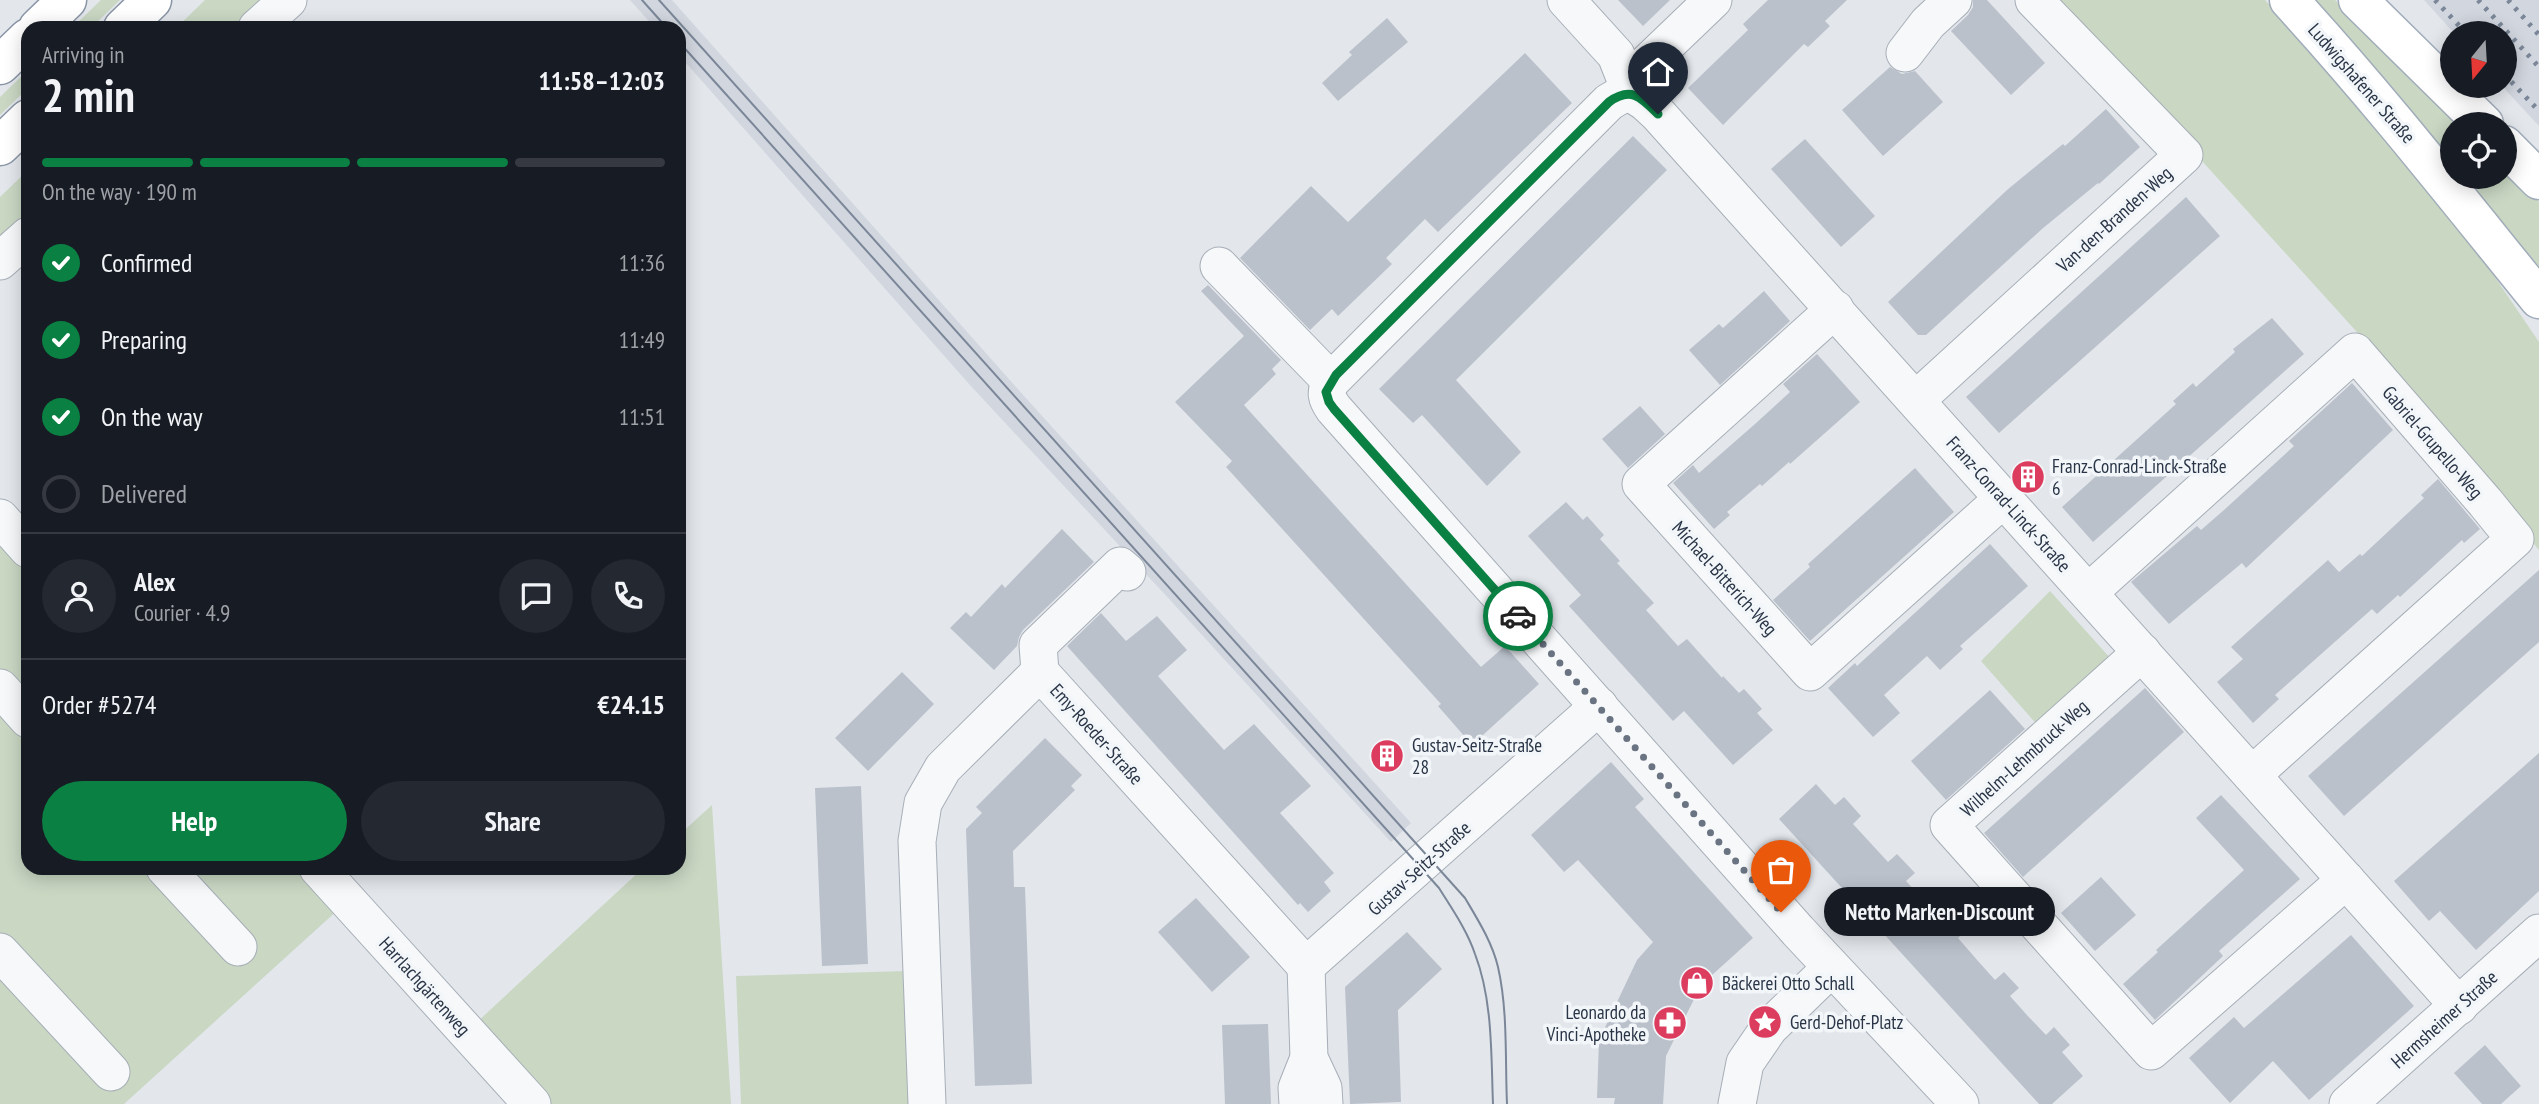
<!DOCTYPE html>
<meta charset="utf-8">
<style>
:root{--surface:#171b24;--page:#242831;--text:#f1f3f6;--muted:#9ea1a6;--line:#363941;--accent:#0b8043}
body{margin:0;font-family:"PT Sans Narrow",sans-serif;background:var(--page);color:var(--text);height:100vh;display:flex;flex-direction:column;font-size:26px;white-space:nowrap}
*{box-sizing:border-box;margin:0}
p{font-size:23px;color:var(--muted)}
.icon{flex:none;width:38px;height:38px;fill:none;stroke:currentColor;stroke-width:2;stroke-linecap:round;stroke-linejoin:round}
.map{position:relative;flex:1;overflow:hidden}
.side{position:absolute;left:21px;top:21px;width:665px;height:854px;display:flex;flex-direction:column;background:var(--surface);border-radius:21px;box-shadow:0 4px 18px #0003}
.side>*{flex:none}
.needle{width:46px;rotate:198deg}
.fabs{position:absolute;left:2440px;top:21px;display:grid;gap:14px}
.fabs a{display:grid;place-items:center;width:77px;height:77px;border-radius:50%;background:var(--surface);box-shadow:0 4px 18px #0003;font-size:35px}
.pin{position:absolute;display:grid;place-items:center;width:60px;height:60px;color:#fff;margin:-72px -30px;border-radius:50% 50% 50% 0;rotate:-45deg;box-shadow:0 0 7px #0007}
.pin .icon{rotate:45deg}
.courier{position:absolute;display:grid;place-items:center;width:70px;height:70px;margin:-35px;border:5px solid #0b8043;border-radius:50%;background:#fff;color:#222;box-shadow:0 2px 9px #0007}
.bubble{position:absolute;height:49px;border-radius:24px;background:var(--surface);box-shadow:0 4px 18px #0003;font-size:23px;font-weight:800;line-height:49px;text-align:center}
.summary em{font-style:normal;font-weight:800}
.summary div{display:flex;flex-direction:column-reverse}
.summary{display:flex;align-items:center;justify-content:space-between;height:119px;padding:0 21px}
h1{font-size:46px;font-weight:800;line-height:52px}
.bar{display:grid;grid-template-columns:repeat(4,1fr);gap:10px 7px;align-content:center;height:84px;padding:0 21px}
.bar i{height:9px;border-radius:5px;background:var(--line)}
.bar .on{background:var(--accent)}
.bar p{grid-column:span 4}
.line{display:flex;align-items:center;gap:18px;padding:0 21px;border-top:2px solid var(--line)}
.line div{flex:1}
.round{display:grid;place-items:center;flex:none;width:74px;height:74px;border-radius:37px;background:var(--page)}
ol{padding:0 21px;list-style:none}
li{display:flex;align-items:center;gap:21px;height:77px}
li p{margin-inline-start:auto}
li .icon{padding:7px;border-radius:50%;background:var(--accent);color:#fff;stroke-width:4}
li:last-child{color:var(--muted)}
li i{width:38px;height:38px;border:4px solid var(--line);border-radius:50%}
.action{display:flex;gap:14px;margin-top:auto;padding:14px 21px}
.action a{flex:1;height:80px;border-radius:42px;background:var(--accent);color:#fff;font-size:28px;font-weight:800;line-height:80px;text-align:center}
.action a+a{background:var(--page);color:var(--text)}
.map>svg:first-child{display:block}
</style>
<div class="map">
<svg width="2539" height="1104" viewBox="0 0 2539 1104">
<rect width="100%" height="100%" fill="#e3e7ec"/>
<g fill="#d1d6df">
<path d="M 630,0 L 672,0 L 1024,396 L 1411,823 L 1391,842 L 1171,601 L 969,384 L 679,55 L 679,28 L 655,28 Z"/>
<path d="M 2424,0 L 2539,0 L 2539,126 L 2502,86 L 2504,86 L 2504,33 L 2454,33 Z"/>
</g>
<g fill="#c9d7c3">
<path d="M 101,0 L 120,0 L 91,28 L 72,28 Z"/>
<path d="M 205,0 L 273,0 L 243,28 L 176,28 Z"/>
<path d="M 2048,0 L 2265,0 L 2342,85 L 2482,258 L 2539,342 L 2539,550 L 2356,331 L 2173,129 Z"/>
<path d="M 2311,0 L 2335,0 L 2463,124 L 2452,124 L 2452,164 Z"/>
<path d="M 28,70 L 28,88 L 0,115 L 0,97 Z"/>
<path d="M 2504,166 L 2539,202 L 2539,272 L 2462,177 L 2504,177 Z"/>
<path d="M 28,170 L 28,225 L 0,251 L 0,197 Z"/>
<path d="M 0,529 L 28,560 L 28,868 L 302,868 L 339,909 L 124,1104 L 0,1104 Z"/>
<path d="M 2050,591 L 2112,660 L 2040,728 L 1981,661 Z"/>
<path d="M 712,805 L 731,1104 L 546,1104 L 475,1024 L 643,868 L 679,868 L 679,835 Z"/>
<path d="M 906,971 L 911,1104 L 741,1104 L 736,976 Z"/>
</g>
<g fill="#bac1cb">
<path d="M 1618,0 L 1670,0 L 1643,26 Z"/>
<path d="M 1768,0 L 1847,0 L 1825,21 L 1830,26 L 1808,47 L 1804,44 L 1723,125 L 1688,88 L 1748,30 L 1743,24 Z"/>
<path d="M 1973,0 L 1987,0 L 2045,63 L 2011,95 L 1951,31 L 1968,15 L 1973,7 Z"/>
<path d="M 1387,18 L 1408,42 L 1338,101 L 1322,83 L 1352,55 L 1349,52 Z"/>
<path d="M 1525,53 L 1572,103 L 1438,232 L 1425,219 L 1386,258 L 1392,264 L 1338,316 L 1332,309 L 1310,330 L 1240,258 L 1311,186 L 1348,222 Z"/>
<path d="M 1890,67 L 1902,74 L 1915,71 L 1943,102 L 1883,156 L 1842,110 Z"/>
<path d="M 2106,109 L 2140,147 L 2099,184 L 2098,183 L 2042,229 L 1926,335 L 1918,335 L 1888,302 L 2007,190 L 2063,144 L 2065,146 Z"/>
<path d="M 1633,136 L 1667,170 L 1456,380 L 1521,452 L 1487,486 L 1422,415 L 1413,423 L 1379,389 Z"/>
<path d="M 1805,139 L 1875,216 L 1841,247 L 1771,169 Z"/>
<path d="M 2186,197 L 2220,236 L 1999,433 L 1966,397 Z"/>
<path d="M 1208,285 L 1281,360 L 1272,369 L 1276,374 L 1244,405 L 1481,667 L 1505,646 L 1539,684 L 1472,745 L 1438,706 L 1441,704 L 1226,467 L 1232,461 L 1175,402 L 1244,336 L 1201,291 Z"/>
<path d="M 1764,291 L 1790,321 L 1720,385 L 1689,350 L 1719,324 L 1723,328 Z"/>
<path d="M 2272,318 L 2304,354 L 2093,542 L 2062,507 L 2176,404 L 2173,401 L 2193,383 L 2196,387 L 2235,352 L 2233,349 Z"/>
<path d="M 1817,354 L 1860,402 L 1790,464 L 1789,462 L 1762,486 L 1760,484 L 1727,512 L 1730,515 L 1714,529 L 1673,483 L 1693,465 L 1699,473 L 1755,424 L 1790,392 L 1783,384 Z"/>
<path d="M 2352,383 L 2393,430 L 2246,568 L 2242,563 L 2169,624 L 2131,582 L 2197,526 L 2201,530 L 2224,510 L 2294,446 L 2289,441 Z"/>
<path d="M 1640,406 L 1665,434 L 1628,468 L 1602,439 Z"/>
<path d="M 1915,468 L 1954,512 L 1810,641 L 1773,600 L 1810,567 L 1808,564 Z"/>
<path d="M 2438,479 L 2480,529 L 2464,543 L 2462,540 L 2400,597 L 2398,595 L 2377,614 L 2372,609 L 2275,695 L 2279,699 L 2253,723 L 2217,682 L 2243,659 L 2231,647 L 2328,560 L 2339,572 L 2360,554 L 2362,556 L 2424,498 L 2421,495 Z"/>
<path d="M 1566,502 L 1583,520 L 1587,516 L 1604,535 L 1600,539 L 1620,561 L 1617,563 L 1654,603 L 1646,610 L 1678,646 L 1687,639 L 1722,678 L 1723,676 L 1739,693 L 1744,689 L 1762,709 L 1757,713 L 1773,730 L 1733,765 L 1684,711 L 1673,721 L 1569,606 L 1581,595 L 1528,536 Z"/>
<path d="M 1062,529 L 1094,562 L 1023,630 L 1019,637 L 1017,646 L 994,670 L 950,628 L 966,612 L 971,617 L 1002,584 L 1005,588 Z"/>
<path d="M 1990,544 L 2028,586 L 1960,646 L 1963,649 L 1940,670 L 1927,656 L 1884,695 L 1900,713 L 1873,737 L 1828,688 L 1855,663 L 1857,666 Z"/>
<path d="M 2539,570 L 2539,642 L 2344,816 L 2308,776 Z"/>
<path d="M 1101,613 L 1126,641 L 1157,616 L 1187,650 L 1158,676 L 1187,709 L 1224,750 L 1254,724 L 1311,786 L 1280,813 L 1334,873 L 1324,882 L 1331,891 L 1308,912 L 1300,903 L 1298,905 L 1067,646 Z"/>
<path d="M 902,672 L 934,704 L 868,771 L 835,738 Z"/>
<path d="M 2145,688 L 2184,732 L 2023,877 L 1984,833 Z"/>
<path d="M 1990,690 L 2025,729 L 1946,800 L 1911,761 Z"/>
<path d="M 1045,738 L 1082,775 L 1071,786 L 1075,790 L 1013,851 L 1014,887 L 1025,887 L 1032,1084 L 975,1086 L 966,829 L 982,813 L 976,807 Z"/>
<path d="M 2539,753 L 2539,891 L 2476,950 L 2440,911 L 2429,921 L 2394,881 Z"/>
<path d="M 1611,762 L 1644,799 L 1635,807 L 1753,938 L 1701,985 L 1666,1056 L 1663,1104 L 1614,1104 L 1615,1098 L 1597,1098 L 1599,1040 L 1637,960 L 1653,942 L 1578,860 L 1564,872 L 1531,835 Z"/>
<path d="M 1816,784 L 1835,805 L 1844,797 L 1861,816 L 1853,824 L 1888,862 L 1897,854 L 1915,873 L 1906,881 L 1943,922 L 1951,915 L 1966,931 L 1958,938 L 1978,961 L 1995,980 L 2004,972 L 2019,988 L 2010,996 L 2026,1014 L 2046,1035 L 2054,1027 L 2070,1045 L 2062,1052 L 2083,1076 L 2052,1104 L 2039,1104 L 1779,819 Z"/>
<path d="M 861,786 L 868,964 L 822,966 L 815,788 Z"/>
<path d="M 2221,795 L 2300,879 L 2219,951 L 2223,956 L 2155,1020 L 2123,984 L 2158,952 L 2156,950 L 2244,870 L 2196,818 Z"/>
<path d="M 2101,877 L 2136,915 L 2095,951 L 2061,913 Z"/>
<path d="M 1196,898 L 1250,957 L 1212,992 L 1158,932 Z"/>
<path d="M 1407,932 L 1442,969 L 1398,1010 L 1401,1102 L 1350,1104 L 1345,987 Z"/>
<path d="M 2351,935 L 2414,1006 L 2309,1100 L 2273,1061 L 2230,1103 L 2189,1058 L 2234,1017 L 2244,1028 Z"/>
<path d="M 1268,1024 L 1271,1104 L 1225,1104 L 1222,1025 Z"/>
<path d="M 2485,1045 L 2521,1086 L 2501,1104 L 2482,1104 L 2454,1073 Z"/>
</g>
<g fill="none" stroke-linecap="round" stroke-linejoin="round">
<g stroke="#a7aeb7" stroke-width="39">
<g id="minor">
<path d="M 1566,0 L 1616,55 L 1631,93 L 1645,102 L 1658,114 L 2459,1006"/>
<path d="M 257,28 L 288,0"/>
<path d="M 1905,53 L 1928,23 L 1953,0"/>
<path d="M 1631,93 L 1621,95 L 1609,102 L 1331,381 C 1325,392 1326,398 1334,409 L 1798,931 L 1960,1104"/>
<path d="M 1631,93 L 1640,70 L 1713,0"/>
<path d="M 0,261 L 28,236"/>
<path d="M 1219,266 L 1331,381"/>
<path d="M 1835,309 L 1641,484 L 1810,672 L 2004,498"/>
<path d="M 1916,400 L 2184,155 L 2034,0"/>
<path d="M 0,518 L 28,549"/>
<path d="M 2089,592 L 2355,352 L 2485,502 L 2515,539 L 2252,775"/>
<path d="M 2142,652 L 1949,825 L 2151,1051 L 2346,880"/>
<path d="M 1040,672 L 1038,645 L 1120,566 L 1127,572"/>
<path d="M 0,688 L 28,719"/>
<path d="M 165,868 L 238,947"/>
<path d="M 318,868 L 532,1104"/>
<path d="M 0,952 L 111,1072"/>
<path d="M 1306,966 L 1599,706"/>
<path d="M 1306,966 L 1309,1058 L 1323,1088 L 1324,1104"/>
<path d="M 927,1104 L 917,841 L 923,803 L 943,768 L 1040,672 L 1306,966"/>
<path d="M 1298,1104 L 1297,1088 L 1309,1058"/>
<path d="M 1737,1104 L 1745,1063 L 1769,1028 L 1831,968"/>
<path d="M 2348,1104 L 2539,933"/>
</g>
</g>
<g stroke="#a1acba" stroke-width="41">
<g id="major">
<path d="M 2289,0 C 2377,96 2457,198 2539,299"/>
<path d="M 2358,0 L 2484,124"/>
<path d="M 2504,145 L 2539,180"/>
</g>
</g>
<g stroke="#8995a5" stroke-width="41">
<g id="highway">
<path d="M 38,28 L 67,0"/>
<path d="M 123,28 L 152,0"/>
<path d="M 0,65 L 28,38"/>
<path d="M 0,146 L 28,119"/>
</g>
</g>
<use href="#minor" stroke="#f6f8fa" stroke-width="37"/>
<use href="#major" stroke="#fff" stroke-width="38"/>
<use href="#highway" stroke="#fff" stroke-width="38"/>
<g stroke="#7b8798" stroke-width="2">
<path d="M 642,0 L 667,28"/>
<path d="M 659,0 L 1465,898 C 1478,920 1492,942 1498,967 C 1508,1011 1505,1059 1507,1104"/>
<path d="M 679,42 L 1439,888 C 1452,909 1467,930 1475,954 C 1493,1001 1491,1055 1493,1104"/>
</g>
<g stroke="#7b8798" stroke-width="5" stroke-dasharray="3.5 7" stroke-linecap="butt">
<path d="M 2435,0 L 2466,33"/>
<path d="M 2478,0 L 2539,67"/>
<path d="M 2508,0 L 2539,35"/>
<path d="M 2504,74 L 2539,111"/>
</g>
</g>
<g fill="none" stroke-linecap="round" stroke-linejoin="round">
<path stroke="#6a7381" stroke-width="7" stroke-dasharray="0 12.6" d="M 1518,616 L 1781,912"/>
<path stroke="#0b8043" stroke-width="9" d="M 1518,616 L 1334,409 L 1329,402 L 1326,392 L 1336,375 L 1609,102 C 1631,86 1641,97 1658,114"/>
</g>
<defs>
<g id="building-disc" transform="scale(1.75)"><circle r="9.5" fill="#dc3d5f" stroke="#f3f6f9"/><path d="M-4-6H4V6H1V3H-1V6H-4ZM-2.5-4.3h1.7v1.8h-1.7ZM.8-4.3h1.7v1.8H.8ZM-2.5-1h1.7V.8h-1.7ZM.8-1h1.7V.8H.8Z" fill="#fff"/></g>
<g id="shop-disc" transform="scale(1.75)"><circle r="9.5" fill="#dc3d5f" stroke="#f3f6f9"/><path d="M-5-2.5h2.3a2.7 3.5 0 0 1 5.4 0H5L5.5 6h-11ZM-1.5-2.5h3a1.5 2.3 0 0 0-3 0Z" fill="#fff"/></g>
<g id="sight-disc" transform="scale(1.75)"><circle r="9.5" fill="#dc3d5f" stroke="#f3f6f9"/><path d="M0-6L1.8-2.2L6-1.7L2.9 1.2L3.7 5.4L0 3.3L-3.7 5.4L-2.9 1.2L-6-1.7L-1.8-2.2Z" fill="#fff"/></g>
<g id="pharmacy-disc" transform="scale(1.75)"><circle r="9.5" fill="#dc3d5f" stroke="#f3f6f9"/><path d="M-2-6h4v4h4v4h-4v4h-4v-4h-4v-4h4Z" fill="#fff"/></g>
</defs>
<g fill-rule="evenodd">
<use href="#building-disc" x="2028" y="477"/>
<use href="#building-disc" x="1387" y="756"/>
<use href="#shop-disc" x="1697" y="983"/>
<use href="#sight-disc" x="1765" y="1022"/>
<use href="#pharmacy-disc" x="1670" y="1023"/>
</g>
<g text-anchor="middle" stroke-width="7" stroke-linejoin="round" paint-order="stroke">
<g font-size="19" fill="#293547" stroke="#f3f6f9">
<text transform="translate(2362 83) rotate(49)" y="7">Ludwigshafener Straße</text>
<text transform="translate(2114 219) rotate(-42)" y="7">Van-den-Branden-Weg</text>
<text transform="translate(2433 442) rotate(49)" y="7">Gabriel-Grupello-Weg</text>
<text transform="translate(2009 504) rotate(48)" y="7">Franz-Conrad-Linck-Straße</text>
<text transform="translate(1725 578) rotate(48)" y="7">Michael-Bitterich-Weg</text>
<text transform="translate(1097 734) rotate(48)" y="7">Emy-Roeder-Straße</text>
<text transform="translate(2024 758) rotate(-42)" y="7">Wilhelm-Lehmbruck-Weg</text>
<text transform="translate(1419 868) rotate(-42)" y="7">Gustav-Seitz-Straße</text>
<text transform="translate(425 986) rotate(48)" y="7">Harrlachgärtenweg</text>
<text transform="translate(2444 1019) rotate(-42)" y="7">Hermsheimer Straße</text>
</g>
<g font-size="19" fill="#293547" stroke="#f3f6f9" text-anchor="start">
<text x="2052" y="473">Franz-Conrad-Linck-Straße<tspan x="2052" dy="22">6</tspan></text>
<text x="1412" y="752">Gustav-Seitz-Straße<tspan x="1412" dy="22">28</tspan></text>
<text x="1722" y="990">Bäckerei Otto Schall</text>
<text x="1646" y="1019" text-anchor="end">Leonardo da<tspan x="1646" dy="22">Vinci-Apotheke</tspan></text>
<text x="1790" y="1029">Gerd-Dehof-Platz</text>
</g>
</g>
</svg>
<div class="fabs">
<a><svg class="needle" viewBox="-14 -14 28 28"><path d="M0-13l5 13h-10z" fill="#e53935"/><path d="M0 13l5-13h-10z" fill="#9ea1a6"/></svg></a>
<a><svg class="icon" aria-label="locate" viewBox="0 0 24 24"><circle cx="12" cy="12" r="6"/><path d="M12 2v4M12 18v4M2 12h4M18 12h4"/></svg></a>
</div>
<div class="pin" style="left:1781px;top:912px;background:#ea580c"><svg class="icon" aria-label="bag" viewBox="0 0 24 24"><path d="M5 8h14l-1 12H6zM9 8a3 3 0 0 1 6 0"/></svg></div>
<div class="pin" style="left:1658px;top:114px;background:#1f2937"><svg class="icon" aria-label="home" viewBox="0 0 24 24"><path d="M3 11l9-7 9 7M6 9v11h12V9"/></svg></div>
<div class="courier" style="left:1518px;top:616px"><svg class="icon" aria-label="car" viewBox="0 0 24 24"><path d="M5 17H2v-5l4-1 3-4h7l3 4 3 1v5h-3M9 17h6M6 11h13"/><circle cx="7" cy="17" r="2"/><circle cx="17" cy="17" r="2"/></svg></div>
<div class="bubble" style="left:1824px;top:887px;width:231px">Netto Marken-Discount</div>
<section class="side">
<div class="summary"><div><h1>2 min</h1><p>Arriving in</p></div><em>11:58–12:03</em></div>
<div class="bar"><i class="on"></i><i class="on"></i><i class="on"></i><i></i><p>On the way · 190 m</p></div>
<ol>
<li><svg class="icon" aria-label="check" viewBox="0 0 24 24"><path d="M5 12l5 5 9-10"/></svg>Confirmed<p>11:36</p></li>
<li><svg class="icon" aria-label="check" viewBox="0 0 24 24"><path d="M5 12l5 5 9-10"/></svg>Preparing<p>11:49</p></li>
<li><svg class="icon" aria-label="check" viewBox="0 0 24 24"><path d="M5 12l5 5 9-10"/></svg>On the way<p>11:51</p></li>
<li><i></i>Delivered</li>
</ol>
<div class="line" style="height:126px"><a class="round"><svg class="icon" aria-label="person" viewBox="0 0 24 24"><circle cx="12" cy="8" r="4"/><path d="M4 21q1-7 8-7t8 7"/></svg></a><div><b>Alex</b><p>Courier · 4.9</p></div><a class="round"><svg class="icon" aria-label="chat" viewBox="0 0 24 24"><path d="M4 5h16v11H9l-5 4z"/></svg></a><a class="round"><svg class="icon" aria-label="phone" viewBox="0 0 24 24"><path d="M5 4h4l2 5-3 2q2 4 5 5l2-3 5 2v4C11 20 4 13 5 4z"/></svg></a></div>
<div class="line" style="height:91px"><div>Order #5274</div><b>€24.15</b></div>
<div class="action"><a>Help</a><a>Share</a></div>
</section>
</div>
